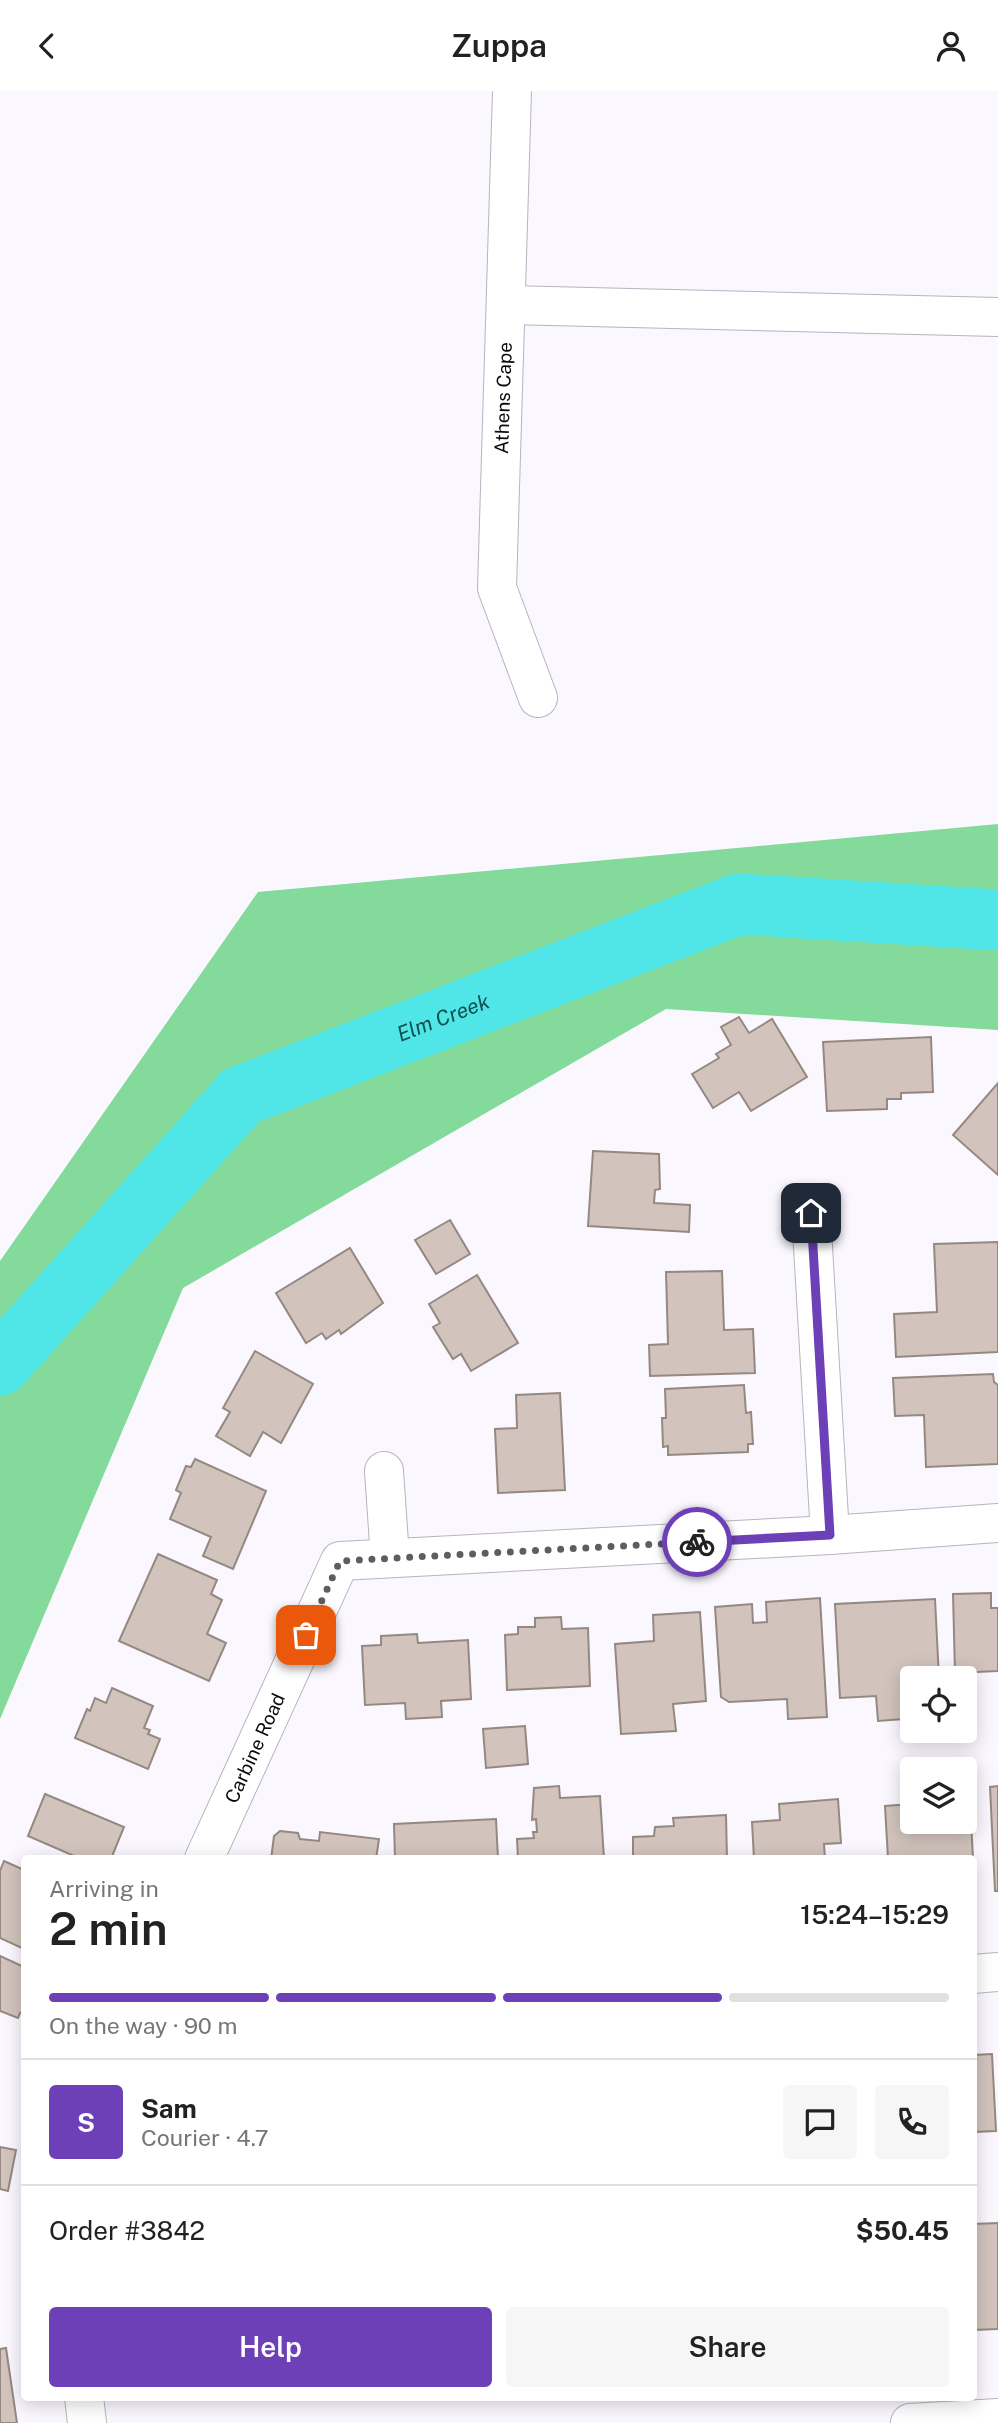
<!DOCTYPE html>
<meta charset="utf-8">
<style>
:root{--surface:#fff;--page:#f6f6f6;--text:#222;--muted:#767676;--line:#e0e0e0;--accent:#6e40b8}
body{margin:0;font-family:"Public Sans",sans-serif;background:var(--page);color:var(--text);height:100vh;display:flex;flex-direction:column;font-size:26px;white-space:nowrap}
*{box-sizing:border-box;margin:0}
p{font-size:23px;color:var(--muted)}
.icon{flex:none;width:38px;height:38px;fill:none;stroke:currentColor;stroke-width:2;stroke-linecap:round;stroke-linejoin:round}
.map{position:relative;flex:1;overflow:hidden}
.panel{position:absolute;left:21px;top:1764px;width:956px;height:546px;display:flex;flex-direction:column;background:var(--surface);border-radius:7px;box-shadow:0 4px 18px #0003}
.panel>*{flex:none}
.tools{position:absolute;left:900px;top:1575px;display:grid;gap:14px}
.tools a{display:grid;place-items:center;width:77px;height:77px;border-radius:7px;background:var(--surface);box-shadow:0 4px 18px #0003;font-size:35px}
.pin{position:absolute;display:grid;place-items:center;width:60px;height:60px;color:#fff;margin:-30px;border-radius:14px;box-shadow:0 4px 10px #0006}
.courier{position:absolute;display:grid;place-items:center;width:70px;height:70px;margin:-35px;border:5px solid #6e40b8;border-radius:50%;background:#fff;color:#222;box-shadow:0 2px 9px #0007}
.headline em{font-style:normal;font-weight:600}
.headline div{display:flex;flex-direction:column-reverse}
.headline{display:flex;align-items:center;justify-content:space-between;height:119px;padding:0 28px}
h1{font-size:46px;font-weight:600;line-height:52px}
.bar{display:grid;grid-template-columns:repeat(4,1fr);gap:10px 7px;align-content:center;height:84px;padding:0 28px}
.bar i{height:9px;border-radius:5px;background:var(--line)}
.bar .selected{background:var(--accent)}
.bar p{grid-column:span 4}
.line{display:flex;align-items:center;gap:18px;padding:0 28px;border-top:2px solid var(--line)}
.line div{flex:1}
.round{display:grid;place-items:center;flex:none;width:74px;height:74px;border-radius:7px;background:var(--page)}
.primary-button{display:flex;gap:14px;margin-top:auto;padding:14px 28px}
.primary-button a{flex:1;height:80px;border-radius:7px;background:var(--accent);color:#fff;font-size:28px;font-weight:600;line-height:80px;text-align:center}
.primary-button a+a{background:var(--page);color:var(--text)}
header{display:flex;justify-content:space-between;align-items:center;height:91px;padding:0 28px;background:var(--surface);font-size:32px;font-weight:600}
.map>svg:first-child{display:block}
</style>
<header><svg class="icon" aria-label="back" viewBox="0 0 24 24"><path d="M15 5l-7 7 7 7"/></svg>Zuppa<svg class="icon" aria-label="person" viewBox="0 0 24 24"><circle cx="12" cy="8" r="4"/><path d="M4 21q1-7 8-7t8 7"/></svg></header>
<div class="map">
<svg width="998" height="2332" viewBox="0 0 998 2332">
<rect width="100%" height="100%" fill="#faf8fe"/>
<path fill="#83da9b" d="M 998,733 L 998,939 L 666,918 L 183,1197 L 0,1628 L 0,1170 L 258,801 Z"/>
<g fill="none" stroke-linecap="round" stroke-linejoin="round">
<path stroke="#50e6e7" stroke-width="61" id="s1" d="M 0,1274 L 241,1005 L 739,813 L 998,829"/>
</g>
<g fill="#d2c4bd" stroke="#958881" stroke-width="2">
<path d="M 739,926 L 749,942 L 772,928 L 807,986 L 751,1020 L 739,1001 L 713,1017 L 692,983 L 719,967 L 716,963 L 731,954 L 721,936 Z"/>
<path d="M 931,946 L 933,1001 L 901,1002 L 901,1008 L 887,1008 L 887,1018 L 827,1020 L 823,951 Z"/>
<path d="M 998,992 L 998,1084 L 953,1044 Z"/>
<path d="M 593,1060 L 659,1063 L 660,1098 L 655,1099 L 654,1112 L 690,1114 L 689,1141 L 588,1135 Z"/>
<path d="M 450,1129 L 470,1163 L 436,1183 L 415,1149 Z"/>
<path d="M 998,1151 L 998,1261 L 896,1266 L 894,1223 L 937,1221 L 934,1153 Z"/>
<path d="M 350,1157 L 383,1212 L 341,1243 L 339,1239 L 326,1248 L 322,1242 L 306,1252 L 276,1202 Z"/>
<path d="M 722,1180 L 724,1239 L 753,1238 L 755,1282 L 650,1285 L 649,1254 L 668,1253 L 666,1181 Z"/>
<path d="M 477,1184 L 518,1252 L 471,1280 L 461,1263 L 453,1268 L 433,1236 L 440,1232 L 429,1213 Z"/>
<path d="M 255,1260 L 313,1293 L 281,1352 L 263,1341 L 250,1365 L 216,1345 L 230,1321 L 223,1317 Z"/>
<path d="M 993,1283 L 994,1291 L 998,1294 L 998,1373 L 926,1376 L 924,1324 L 895,1325 L 893,1287 Z"/>
<path d="M 744,1294 L 746,1322 L 751,1321 L 753,1353 L 748,1353 L 748,1361 L 668,1364 L 668,1355 L 663,1356 L 662,1327 L 666,1327 L 665,1298 Z"/>
<path d="M 560,1302 L 565,1399 L 498,1402 L 495,1338 L 517,1337 L 516,1304 Z"/>
<path d="M 195,1368 L 266,1400 L 233,1478 L 203,1465 L 211,1446 L 170,1428 L 181,1402 L 176,1399 L 186,1375 L 191,1376 Z"/>
<path d="M 158,1463 L 217,1489 L 211,1503 L 222,1509 L 207,1543 L 226,1552 L 209,1590 L 119,1550 Z"/>
<path d="M 991,1502 L 991,1517 L 998,1517 L 998,1580 L 955,1582 L 953,1503 Z"/>
<path d="M 820,1507 L 827,1626 L 788,1628 L 787,1608 L 729,1611 L 721,1606 L 715,1516 L 752,1513 L 753,1532 L 767,1531 L 766,1511 Z"/>
<path d="M 935,1508 L 939,1587 L 912,1587 L 912,1624 L 902,1624 L 903,1628 L 878,1630 L 876,1605 L 840,1607 L 835,1513 Z"/>
<path d="M 700,1521 L 706,1610 L 673,1613 L 676,1640 L 621,1643 L 615,1553 L 654,1550 L 653,1524 Z"/>
<path d="M 561,1526 L 562,1538 L 588,1537 L 590,1595 L 507,1599 L 505,1544 L 518,1543 L 518,1536 L 535,1536 L 535,1527 Z"/>
<path d="M 417,1543 L 418,1552 L 468,1549 L 471,1608 L 441,1610 L 442,1626 L 406,1628 L 405,1612 L 365,1614 L 362,1555 L 381,1554 L 381,1545 Z"/>
<path d="M 112,1597 L 153,1615 L 144,1637 L 150,1639 L 148,1643 L 160,1648 L 148,1678 L 75,1647 L 87,1618 L 90,1620 L 95,1607 L 106,1612 Z"/>
<path d="M 525,1635 L 528,1673 L 486,1677 L 483,1638 Z"/>
<path d="M 559,1695 L 560,1707 L 600,1705 L 604,1768 L 518,1768 L 517,1748 L 534,1747 L 533,1741 L 537,1741 L 536,1728 L 532,1729 L 534,1697 Z"/>
<path d="M 998,1695 L 998,1800 L 995,1800 L 990,1696 Z"/>
<path d="M 45,1703 L 124,1736 L 111,1768 L 81,1768 L 28,1745 Z"/>
<path d="M 838,1708 L 841,1752 L 824,1753 L 825,1768 L 754,1768 L 752,1731 L 780,1729 L 779,1713 Z"/>
<path d="M 912,1713 L 912,1731 L 971,1730 L 974,1786 L 973,1768 L 888,1768 L 885,1715 Z"/>
<path d="M 726,1724 L 727,1768 L 633,1768 L 633,1746 L 654,1745 L 655,1736 L 674,1735 L 673,1727 Z"/>
<path d="M 496,1728 L 498,1768 L 395,1768 L 394,1733 Z"/>
<path d="M 280,1740 L 298,1742 L 300,1748 L 319,1750 L 320,1741 L 379,1748 L 376,1768 L 271,1768 L 274,1745 Z"/>
<path d="M 4,1770 L 24,1779 L 24,1858 L 0,1847 L 0,1780 Z"/>
<path d="M 0,1865 L 24,1876 L 24,1923 L 20,1922 L 18,1927 L 0,1920 Z"/>
<path d="M 992,1963 L 996,2040 L 973,2041 L 973,1964 Z"/>
<path d="M 0,2056 L 16,2059 L 8,2100 L 0,2098 Z"/>
<path d="M 998,2132 L 998,2238 L 973,2239 L 973,2133 Z"/>
<path d="M 6,2257 L 17,2332 L 0,2332 L 0,2258 Z"/>
</g>
<g fill="none" stroke-linecap="round" stroke-linejoin="round">
<g stroke="#b7b3c0" stroke-width="40">
<g id="minor">
<path d="M 512,0 L 497,497 L 538,607"/>
<path d="M 506,214 L 998,226"/>
<path d="M 811,1122 L 830,1444"/>
<path d="M 384,1380 L 390,1467"/>
<path id="s2" d="M 204,1768 L 340,1470 L 830,1444 L 998,1432"/>
<path d="M 973,1883 L 998,1881"/>
<path d="M 84,2306 L 87,2332"/>
<path d="M 910,2332 L 998,2327"/>
</g>
</g>
<use href="#minor" stroke="#fff" stroke-width="38"/>
</g>
<g fill="none" stroke-linecap="round" stroke-linejoin="round">
<path stroke="#5f5d63" stroke-width="7" stroke-dasharray="0 12.6" d="M 306,1544 L 340,1470 L 697,1451"/>
<path stroke="#6e40b8" stroke-width="9" d="M 697,1451 L 830,1444 L 811,1122"/>
</g>
<g text-anchor="middle" stroke-width="5" stroke-linejoin="round" paint-order="stroke">
<g font-size="19" fill="#0c0a0f" stroke="#fff">
<text transform="translate(503 307) rotate(-88)" y="7">Athens Cape</text>
<text dy="7" stroke="none"><textPath href="#s2" startOffset="122">Carbine Road</textPath></text>
</g>
<g font-size="21" font-style="italic" fill="#0d4f50" stroke="#fff">
<text dy="7" stroke="none"><textPath href="#s1" startOffset="578">Elm Creek</textPath></text>
</g>
</g>
</svg>
<div class="tools">
<a><svg class="icon" aria-label="locate" viewBox="0 0 24 24"><circle cx="12" cy="12" r="6"/><path d="M12 2v4M12 18v4M2 12h4M18 12h4"/></svg></a>
<a><svg class="icon" aria-label="layers" viewBox="0 0 24 24"><path d="M12 4l9 5-9 5-9-5zM3 14l9 5 9-5"/></svg></a>
</div>
<div class="pin" style="left:306px;top:1544px;background:#ea580c"><svg class="icon" aria-label="bag" viewBox="0 0 24 24"><path d="M5 8h14l-1 12H6zM9 8a3 3 0 0 1 6 0"/></svg></div>
<div class="pin" style="left:811px;top:1122px;background:#1f2937"><svg class="icon" aria-label="home" viewBox="0 0 24 24"><path d="M3 11l9-7 9 7M6 9v11h12V9"/></svg></div>
<div class="courier" style="left:697px;top:1451px"><svg class="icon" aria-label="bike" viewBox="0 0 24 24"><circle cx="6" cy="16" r="4"/><circle cx="18" cy="16" r="4"/><path d="M6 16l4-8h5l3 8M10 8l3 8H6M13 5h3"/></svg></div>
<section class="panel">
<div class="headline"><div><h1>2 min</h1><p>Arriving in</p></div><em>15:24–15:29</em></div>
<div class="bar"><i class="selected"></i><i class="selected"></i><i class="selected"></i><i></i><p>On the way · 90 m</p></div>
<div class="line" style="height:126px"><b class="round" style="background:var(--accent);color:#fff">S</b><div><b>Sam</b><p>Courier · 4.7</p></div><a class="round"><svg class="icon" aria-label="chat" viewBox="0 0 24 24"><path d="M4 5h16v11H9l-5 4z"/></svg></a><a class="round"><svg class="icon" aria-label="phone" viewBox="0 0 24 24"><path d="M5 4h4l2 5-3 2q2 4 5 5l2-3 5 2v4C11 20 4 13 5 4z"/></svg></a></div>
<div class="line" style="height:91px"><div>Order #3842</div><b>$50.45</b></div>
<div class="primary-button"><a>Help</a><a>Share</a></div>
</section>
</div>
